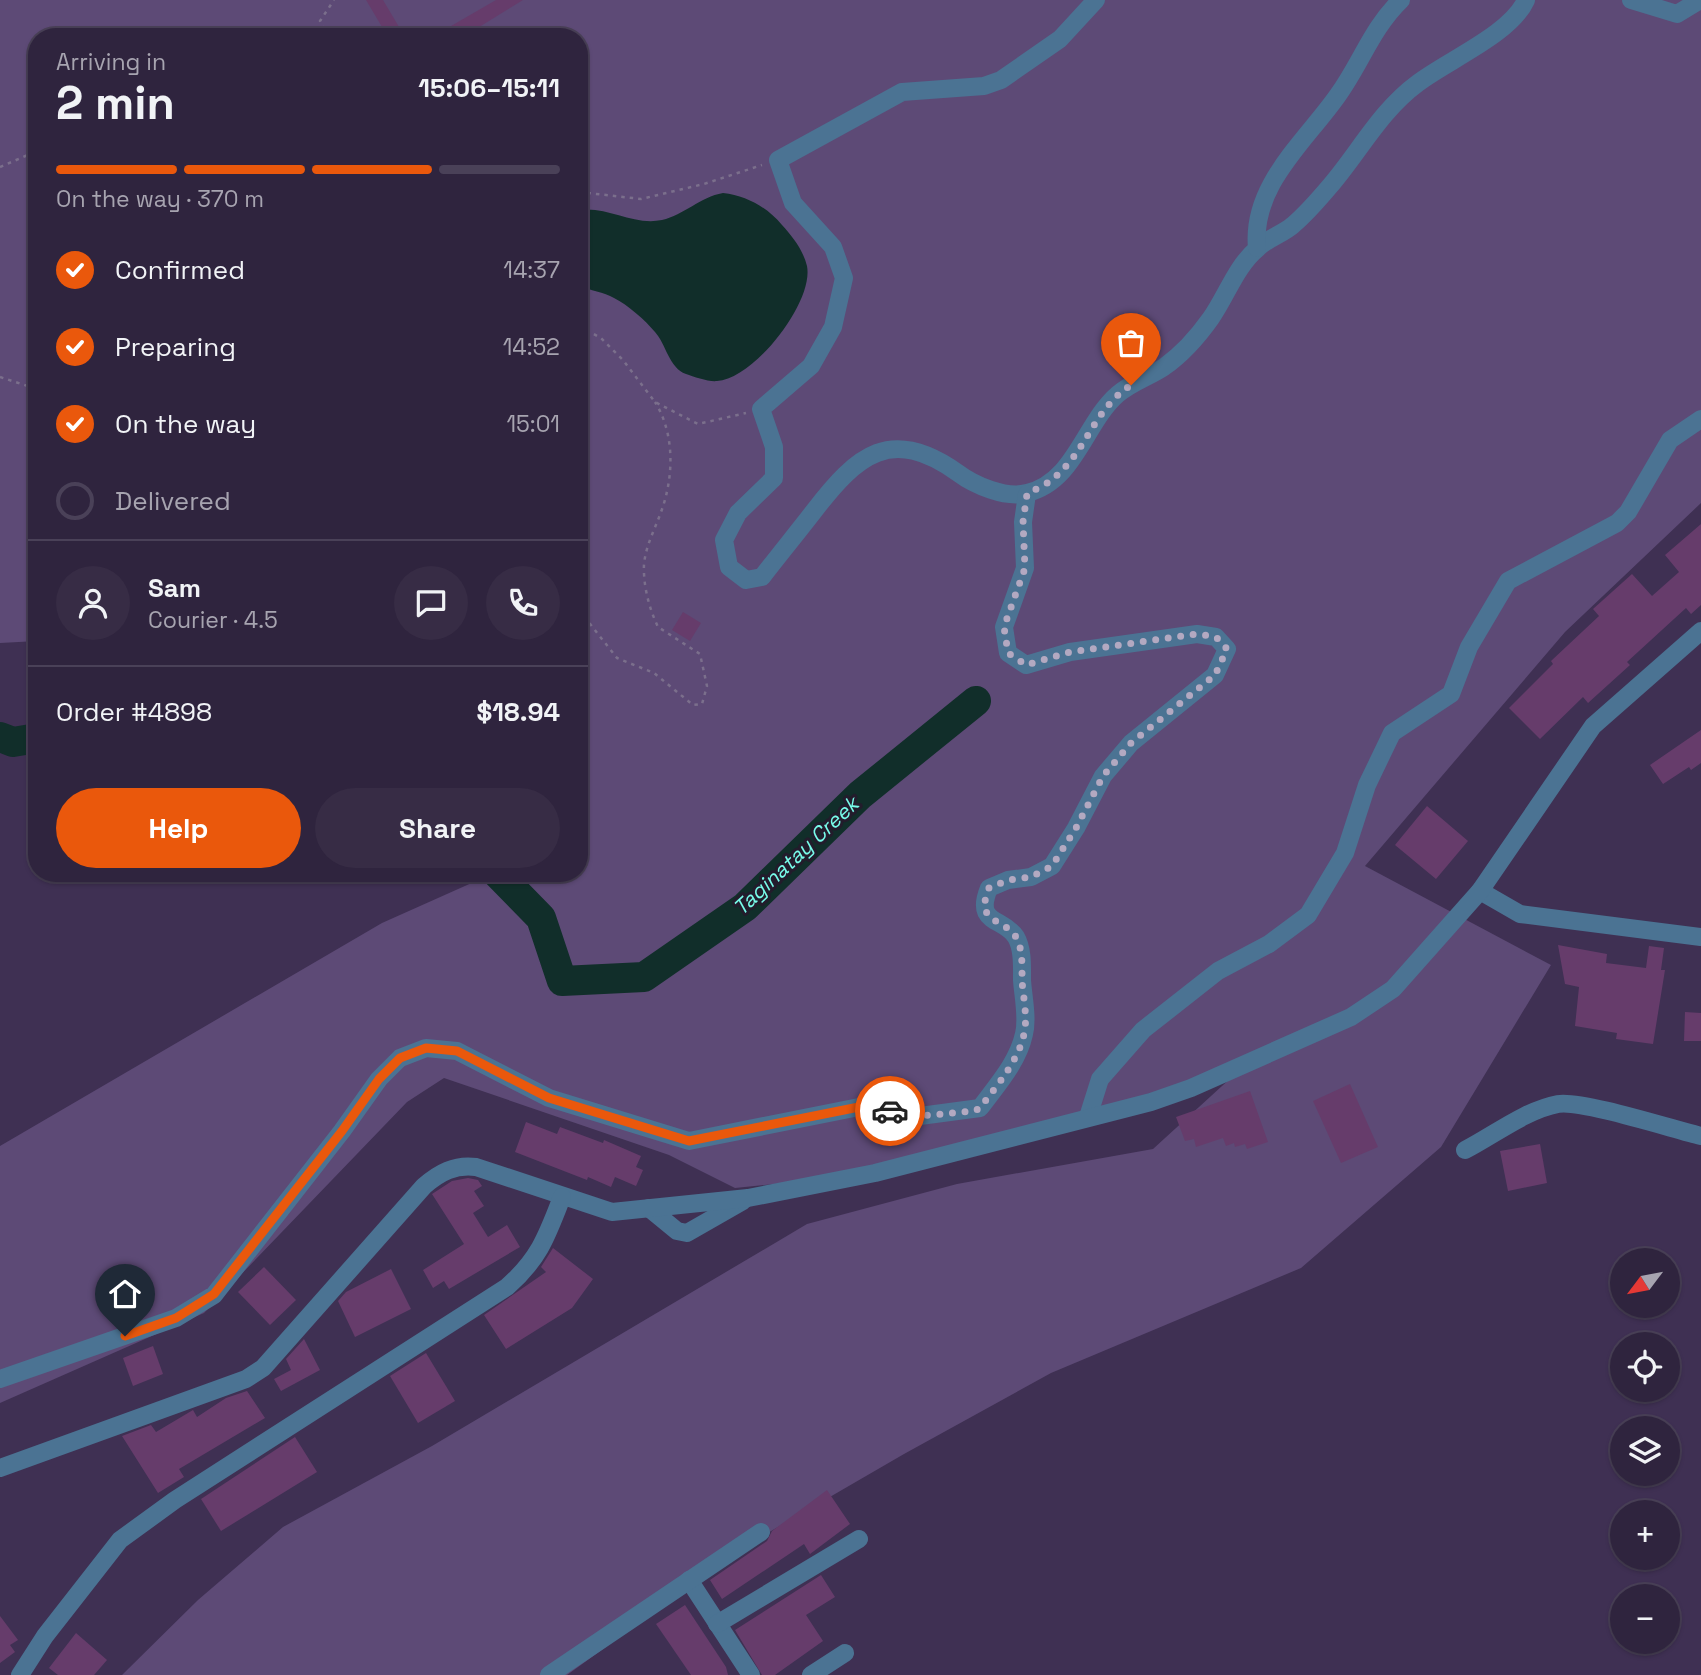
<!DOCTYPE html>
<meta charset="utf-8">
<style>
:root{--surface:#2f243e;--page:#372c45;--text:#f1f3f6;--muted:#a7a4b0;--line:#4a4158;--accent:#ea580c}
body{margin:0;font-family:"Space Grotesk",sans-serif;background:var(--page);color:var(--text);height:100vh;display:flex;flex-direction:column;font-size:26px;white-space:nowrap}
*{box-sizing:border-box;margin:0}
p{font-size:23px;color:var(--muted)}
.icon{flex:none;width:38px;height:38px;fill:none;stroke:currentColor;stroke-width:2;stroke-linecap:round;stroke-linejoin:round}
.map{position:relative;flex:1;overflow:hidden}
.panel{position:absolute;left:28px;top:28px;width:560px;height:854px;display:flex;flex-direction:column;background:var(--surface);border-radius:28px;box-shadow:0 2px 5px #0004,0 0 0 2px var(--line)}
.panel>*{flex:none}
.needle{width:46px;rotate:238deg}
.fabs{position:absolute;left:1610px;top:1248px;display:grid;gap:14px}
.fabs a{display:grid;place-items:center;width:70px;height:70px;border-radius:50%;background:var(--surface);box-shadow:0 2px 5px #0004,0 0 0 2px var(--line);font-size:35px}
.pin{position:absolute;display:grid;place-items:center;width:60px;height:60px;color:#fff;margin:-72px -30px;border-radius:50% 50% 50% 0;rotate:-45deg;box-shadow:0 0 7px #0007}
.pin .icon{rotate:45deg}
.courier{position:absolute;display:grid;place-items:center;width:70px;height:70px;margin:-35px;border:5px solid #ea580c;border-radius:50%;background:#fff;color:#222;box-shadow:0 2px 9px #0007}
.headline em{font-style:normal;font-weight:600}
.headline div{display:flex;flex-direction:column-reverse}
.headline{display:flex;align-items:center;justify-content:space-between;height:119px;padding:0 28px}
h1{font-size:46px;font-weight:600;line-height:52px}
.bar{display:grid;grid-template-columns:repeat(4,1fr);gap:10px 7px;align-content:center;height:84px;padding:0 28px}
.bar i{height:9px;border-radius:5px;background:var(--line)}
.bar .on{background:var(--accent)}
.bar p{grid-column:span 4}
.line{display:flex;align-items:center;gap:18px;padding:0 28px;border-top:2px solid var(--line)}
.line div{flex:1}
.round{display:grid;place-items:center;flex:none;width:74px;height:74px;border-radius:37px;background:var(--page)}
ol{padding:0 28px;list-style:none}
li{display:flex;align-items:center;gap:21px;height:77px}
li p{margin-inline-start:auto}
li .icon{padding:7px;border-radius:50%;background:var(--accent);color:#fff;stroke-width:4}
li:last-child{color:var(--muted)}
li i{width:38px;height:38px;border:4px solid var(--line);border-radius:50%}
.primary-button{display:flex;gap:14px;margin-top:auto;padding:14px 28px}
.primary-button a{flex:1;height:80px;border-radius:42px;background:var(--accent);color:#fff;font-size:28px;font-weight:600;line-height:80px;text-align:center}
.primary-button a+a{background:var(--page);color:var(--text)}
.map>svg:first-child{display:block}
</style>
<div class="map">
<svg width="1701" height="1675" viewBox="0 0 1701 1675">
<rect width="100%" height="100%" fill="#3f3053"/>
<path fill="#5d4a76" d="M 0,0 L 1701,0 L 1701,503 L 1565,632 L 1365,866 L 1551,965 L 1441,1147 L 1301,1268 L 1051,1373 L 904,1454 L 747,1545 L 567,1675 L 122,1675 L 198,1600 L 283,1527 L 432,1446 L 807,1224 L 957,1184 L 1153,1149 L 1245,1065 L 1063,1122 L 872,1168 L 794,1182 L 735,1188 L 669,1155 L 444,1078 L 407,1102 L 204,1313 L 0,1403 L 0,1146 L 382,923 L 494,873 L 579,873 L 579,37 L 37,37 L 37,641 L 0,643 Z"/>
<path fill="#112e2a" d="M 723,193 C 747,196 767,207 782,225 C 793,237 803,250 807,266 C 814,302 754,379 717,381 C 709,382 694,377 686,374 C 669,368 666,344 655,332 C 645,320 628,305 614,298 C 604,292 590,291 579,285 L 579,210 C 608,206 633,226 662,220 C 684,215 700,197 723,193 Z"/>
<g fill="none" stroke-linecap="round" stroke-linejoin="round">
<g stroke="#112e2a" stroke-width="30">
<path d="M 0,737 L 13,742 L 37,738"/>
<path d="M 497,873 L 541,918 L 562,981 L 644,977 L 745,907 L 860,795 L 976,701"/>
</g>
</g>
<g fill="#663c6b">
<path d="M 366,0 L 383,0 L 405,37 L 388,37 Z"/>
<path d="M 496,0 L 523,0 L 463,37 L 432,37 Z"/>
<path d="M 1701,524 L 1701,605 L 1691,614 L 1686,608 L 1627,662 L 1630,665 L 1588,703 L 1583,697 L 1540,739 L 1509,708 L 1553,664 L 1551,661 L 1599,616 L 1593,609 L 1632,574 L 1652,596 L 1679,572 L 1665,555 Z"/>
<path d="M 683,612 L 701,623 L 690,641 L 672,630 Z"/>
<path d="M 1701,730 L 1701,763 L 1691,770 L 1689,767 L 1663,784 L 1650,765 Z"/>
<path d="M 1427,806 L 1468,841 L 1436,879 L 1395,845 Z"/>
<path d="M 1558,945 L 1607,954 L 1606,963 L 1646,968 L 1649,946 L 1664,948 L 1661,970 L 1665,970 L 1653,1044 L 1616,1039 L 1617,1033 L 1575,1026 L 1579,987 L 1565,984 Z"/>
<path d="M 1685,1012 L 1701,1013 L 1701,1041 L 1684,1041 Z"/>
<path d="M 1350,1084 L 1378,1147 L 1341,1163 L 1313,1101 Z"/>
<path d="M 1250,1091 L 1268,1142 L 1247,1149 L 1245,1144 L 1235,1147 L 1234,1143 L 1226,1146 L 1223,1138 L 1196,1147 L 1194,1139 L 1185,1141 L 1176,1117 Z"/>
<path d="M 526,1122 L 557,1134 L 560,1127 L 603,1143 L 604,1140 L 641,1156 L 636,1167 L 643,1170 L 636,1186 L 615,1177 L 611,1187 L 588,1177 L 587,1180 L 515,1152 Z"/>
<path d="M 1540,1144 L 1547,1183 L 1508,1191 L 1500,1151 Z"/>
<path d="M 468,1178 L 478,1180 L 482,1186 L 474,1191 L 484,1206 L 473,1213 L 488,1237 L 507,1225 L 520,1247 L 449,1289 L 444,1281 L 433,1288 L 423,1270 L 464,1244 L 432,1194 L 452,1181 Z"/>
<path d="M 553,1248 L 593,1279 L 572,1308 L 506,1349 L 484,1315 L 546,1272 L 541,1267 Z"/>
<path d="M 264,1267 L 296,1300 L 270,1325 L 238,1292 Z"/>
<path d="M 391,1269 L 411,1309 L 355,1337 L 338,1301 L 346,1292 Z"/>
<path d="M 304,1339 L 320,1370 L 281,1391 L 274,1379 L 291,1370 L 286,1359 Z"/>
<path d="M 153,1346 L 163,1374 L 133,1386 L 123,1358 Z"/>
<path d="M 426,1353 L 455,1401 L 418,1423 L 390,1376 Z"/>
<path d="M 247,1391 L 265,1418 L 179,1469 L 184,1477 L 158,1493 L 122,1436 L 151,1425 L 156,1432 L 193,1410 L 197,1417 L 226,1398 Z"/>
<path d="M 295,1437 L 317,1472 L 221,1531 L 201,1499 Z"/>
<path d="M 827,1490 L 850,1524 L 810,1554 L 804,1544 L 722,1599 L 710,1580 L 767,1541 L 772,1531 Z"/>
<path d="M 821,1575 L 835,1597 L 806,1615 L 823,1641 L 775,1675 L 762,1675 L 735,1630 Z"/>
<path d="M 685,1605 L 726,1667 L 728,1675 L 691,1675 L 656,1624 Z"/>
<path d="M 0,1616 L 18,1640 L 10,1645 L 15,1652 L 0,1663 Z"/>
<path d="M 76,1633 L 107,1660 L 94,1675 L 58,1675 L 49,1668 Z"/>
</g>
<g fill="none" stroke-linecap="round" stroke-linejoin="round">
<g stroke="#7b6f8c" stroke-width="2.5" stroke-dasharray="3.5 5" stroke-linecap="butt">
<path d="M 307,37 L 324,30"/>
<path d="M 328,37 L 320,21 L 334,0"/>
<path d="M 0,167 L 37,151"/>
<path d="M 579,192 L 641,199 L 704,184 L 762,165"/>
<path d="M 579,326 L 601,338 L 623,360 L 655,402 L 698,424 L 746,413"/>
<path d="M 0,377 L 37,389"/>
<path d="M 579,610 L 617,658 L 654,673 L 693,705 L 702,704 L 707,686 L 700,654 L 658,627 C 649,608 643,585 644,564 C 646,545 655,529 661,512 C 674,477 675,434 655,402"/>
</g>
<g stroke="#4b7393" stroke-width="18">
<path d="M 1096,0 L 1060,39 L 1001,80 L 984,86 L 902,92 L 778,160 L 793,203 L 833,247 L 844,278 L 833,327 L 811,366 L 761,409 L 774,447 L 774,478 L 738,513 L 724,540 L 729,567 L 746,580 L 762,577 C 779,555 797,533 814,511 C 857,455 891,425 958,473 C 974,485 1006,499 1027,493 C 1075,482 1085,422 1118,394 C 1132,382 1149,377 1164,367 C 1181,355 1199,335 1211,318 C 1227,295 1236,266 1258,248 C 1268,238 1283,234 1293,225 C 1306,214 1319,199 1330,186 C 1360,151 1380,111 1418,83 C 1448,60 1511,34 1526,0"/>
<path d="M 1631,0 L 1677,14 L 1700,0"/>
<path d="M 1257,248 C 1251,185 1306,141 1338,95 C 1361,63 1372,28 1401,0"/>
<path d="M 1480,891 L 1520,914 L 1701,937"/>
<path d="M 1088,1117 L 1100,1079 L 1143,1030 L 1218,971 L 1269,944 L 1308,915 L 1345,853 L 1367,785 L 1392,733 L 1451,694 L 1469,647 L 1508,581 L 1617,523 L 1628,512 L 1670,440 L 1701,419"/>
<path d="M 1465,1150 C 1494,1135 1526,1110 1558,1104 C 1582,1100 1672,1129 1701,1136"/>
<path d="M 649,1208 L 677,1231 L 687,1233 L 743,1201"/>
<path d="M 0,1379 L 176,1318 L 214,1295 L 342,1131 L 379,1079 L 400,1058 L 426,1048 L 457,1051 L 549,1098 L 689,1141 L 864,1106 L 920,1116 L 980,1108 C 997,1085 1018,1062 1024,1034 C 1028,1018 1023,996 1022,980 C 1022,967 1023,949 1016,937 C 1003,917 974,925 989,888 L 1008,880 L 1031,877 L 1052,866 L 1076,828 L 1103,776 L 1131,743 L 1215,675 L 1227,649 L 1216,637 L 1197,634 L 1070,652 L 1026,665 L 1008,653 L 1004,627 L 1025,568 L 1023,522 L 1027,494"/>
<path d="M 0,1468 L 246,1379 L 263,1368 L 424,1186 C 439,1173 455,1164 476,1167 L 612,1212 L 748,1198 L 875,1173 L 1151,1102 L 1191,1088 L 1351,1017 L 1393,989 L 1480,891 L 1593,726 L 1701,631"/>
<path d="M 689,1580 L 751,1675"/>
<path d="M 717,1624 L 859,1539"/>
<path d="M 20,1675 L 45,1636 L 120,1540 L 175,1500 L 507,1287 C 539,1259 547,1236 562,1197"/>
<path d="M 549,1675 L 761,1532"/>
<path d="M 811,1675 L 845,1653"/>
</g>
</g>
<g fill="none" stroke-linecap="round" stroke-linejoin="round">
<path stroke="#b3a9c1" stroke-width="7" stroke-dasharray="0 12.6" d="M 890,1111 L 920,1116 L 974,1111 L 980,1108 C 997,1085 1018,1062 1024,1034 C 1028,1018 1023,996 1022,980 C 1022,967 1023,949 1016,937 C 1003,917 974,924 989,888 L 1008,880 L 1031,877 L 1052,866 L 1076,828 L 1103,776 L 1131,743 L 1215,675 L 1227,649 L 1216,637 L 1197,634 L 1070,652 L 1026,665 L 1008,653 L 1004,627 L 1025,568 L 1023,522 L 1027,494 C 1036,489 1048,484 1055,477 C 1087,450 1094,409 1131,385"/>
<path stroke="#ea580c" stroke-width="9" d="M 125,1336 L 176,1318 L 214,1294 L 342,1131 L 379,1079 L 400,1058 L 426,1048 L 457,1051 L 549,1098 L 689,1141 L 864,1106 L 890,1111"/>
</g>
<g text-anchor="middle" stroke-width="6" stroke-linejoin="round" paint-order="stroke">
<g font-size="21" font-style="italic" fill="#78fcea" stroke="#231c2c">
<text transform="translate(796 856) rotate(-43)" y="7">Taginatay Creek</text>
</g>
</g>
</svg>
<div class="fabs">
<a><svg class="needle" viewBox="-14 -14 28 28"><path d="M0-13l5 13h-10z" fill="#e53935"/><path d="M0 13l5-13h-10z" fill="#a7a4b0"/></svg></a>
<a><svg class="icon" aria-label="locate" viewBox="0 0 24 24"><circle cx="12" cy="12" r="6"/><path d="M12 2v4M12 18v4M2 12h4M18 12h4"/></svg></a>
<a><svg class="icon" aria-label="layers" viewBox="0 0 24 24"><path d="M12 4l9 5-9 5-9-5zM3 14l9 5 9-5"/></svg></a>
<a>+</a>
<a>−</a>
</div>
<div class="pin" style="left:1131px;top:385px;background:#ea580c"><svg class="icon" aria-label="bag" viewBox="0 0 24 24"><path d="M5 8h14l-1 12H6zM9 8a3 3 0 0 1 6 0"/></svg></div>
<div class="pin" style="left:125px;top:1336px;background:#1f2937"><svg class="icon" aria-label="home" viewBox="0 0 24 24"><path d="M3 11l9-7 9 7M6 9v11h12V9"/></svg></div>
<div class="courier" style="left:890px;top:1111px"><svg class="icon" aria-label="car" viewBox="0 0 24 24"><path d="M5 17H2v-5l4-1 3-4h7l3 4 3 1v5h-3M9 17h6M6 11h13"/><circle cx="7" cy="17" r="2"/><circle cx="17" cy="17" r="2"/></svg></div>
<section class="panel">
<div class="headline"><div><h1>2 min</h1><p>Arriving in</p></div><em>15:06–15:11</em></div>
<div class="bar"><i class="on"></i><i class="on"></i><i class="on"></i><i></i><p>On the way · 370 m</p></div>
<ol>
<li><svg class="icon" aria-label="check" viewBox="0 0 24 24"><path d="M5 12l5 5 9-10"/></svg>Confirmed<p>14:37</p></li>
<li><svg class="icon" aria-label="check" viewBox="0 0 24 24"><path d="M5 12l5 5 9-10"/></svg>Preparing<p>14:52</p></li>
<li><svg class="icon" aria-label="check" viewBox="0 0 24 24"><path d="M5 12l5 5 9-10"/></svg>On the way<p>15:01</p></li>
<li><i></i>Delivered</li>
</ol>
<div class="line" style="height:126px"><a class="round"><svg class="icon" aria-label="person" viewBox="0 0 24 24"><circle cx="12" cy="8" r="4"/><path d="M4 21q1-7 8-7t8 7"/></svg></a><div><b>Sam</b><p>Courier · 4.5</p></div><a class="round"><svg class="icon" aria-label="chat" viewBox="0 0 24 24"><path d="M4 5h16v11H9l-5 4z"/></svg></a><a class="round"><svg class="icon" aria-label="phone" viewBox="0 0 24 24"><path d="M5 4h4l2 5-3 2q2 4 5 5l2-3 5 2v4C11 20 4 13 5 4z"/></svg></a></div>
<div class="line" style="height:91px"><div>Order #4898</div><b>$18.94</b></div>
<div class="primary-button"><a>Help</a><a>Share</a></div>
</section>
</div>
